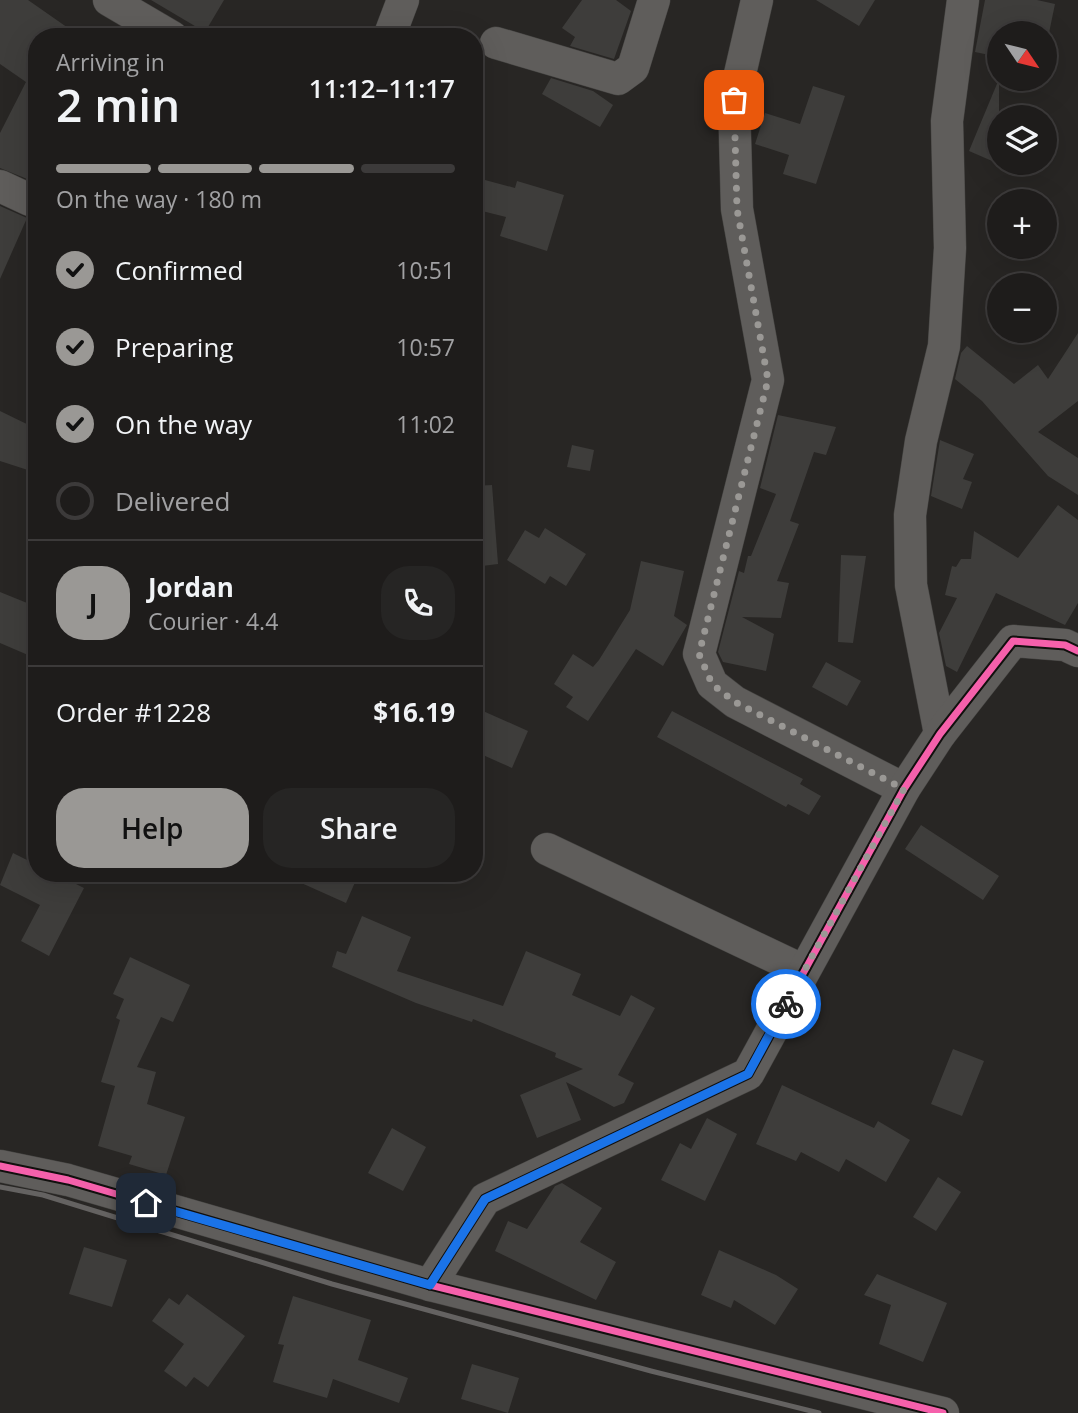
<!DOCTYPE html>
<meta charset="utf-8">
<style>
:root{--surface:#1e1c1b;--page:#262524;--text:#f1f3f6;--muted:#a1a1a3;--line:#3c3a3a;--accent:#9a9895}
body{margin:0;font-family:"Open Sans",sans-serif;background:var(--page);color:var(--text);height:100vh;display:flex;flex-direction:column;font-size:26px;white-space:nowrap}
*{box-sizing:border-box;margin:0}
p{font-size:23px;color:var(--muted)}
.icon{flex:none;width:38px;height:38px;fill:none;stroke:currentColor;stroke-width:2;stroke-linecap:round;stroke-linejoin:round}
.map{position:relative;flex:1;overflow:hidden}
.drawer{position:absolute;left:28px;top:28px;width:455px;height:854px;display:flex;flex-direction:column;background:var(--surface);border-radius:28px;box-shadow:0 7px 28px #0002,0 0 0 2px var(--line)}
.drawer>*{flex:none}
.needle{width:46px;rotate:125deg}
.fabs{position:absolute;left:987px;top:21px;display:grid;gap:14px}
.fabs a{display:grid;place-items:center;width:70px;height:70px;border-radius:50%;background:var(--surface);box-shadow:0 7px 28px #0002,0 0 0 2px var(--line);font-size:35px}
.pin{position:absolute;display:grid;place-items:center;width:60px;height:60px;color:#fff;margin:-30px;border-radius:14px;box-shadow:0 4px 10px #0006}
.courier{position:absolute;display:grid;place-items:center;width:70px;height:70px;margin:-35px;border:5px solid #1a73e8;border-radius:50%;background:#fff;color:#222;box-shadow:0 2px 9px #0007}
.summary em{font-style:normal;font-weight:600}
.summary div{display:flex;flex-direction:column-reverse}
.summary{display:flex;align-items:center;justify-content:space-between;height:119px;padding:0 28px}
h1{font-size:46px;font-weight:600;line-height:52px}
.bar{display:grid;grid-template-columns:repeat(4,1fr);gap:10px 7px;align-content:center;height:84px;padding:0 28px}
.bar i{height:9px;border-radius:5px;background:var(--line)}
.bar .active{background:var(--accent)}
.bar p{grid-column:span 4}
.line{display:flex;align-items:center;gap:18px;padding:0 28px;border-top:2px solid var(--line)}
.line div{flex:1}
.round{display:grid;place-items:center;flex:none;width:74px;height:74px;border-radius:28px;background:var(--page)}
ol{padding:0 28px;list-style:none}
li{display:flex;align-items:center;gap:21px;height:77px}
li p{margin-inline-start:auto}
li .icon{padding:7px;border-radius:50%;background:var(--accent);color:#111;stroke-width:4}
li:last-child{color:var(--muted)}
li i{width:38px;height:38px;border:4px solid var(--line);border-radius:50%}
.primary-button{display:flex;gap:14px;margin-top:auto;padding:14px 28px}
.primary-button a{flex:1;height:80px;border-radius:28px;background:var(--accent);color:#111;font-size:28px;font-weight:600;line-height:80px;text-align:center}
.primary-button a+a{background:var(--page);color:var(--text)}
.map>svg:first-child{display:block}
</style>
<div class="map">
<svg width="1078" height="1413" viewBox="0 0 1078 1413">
<rect width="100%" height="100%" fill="#282624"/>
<g fill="#3e3d3b">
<path d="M 0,0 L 28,0 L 81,37 L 37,37 L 37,183 L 0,168 L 0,133 L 26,82 L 0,64 Z"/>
<path d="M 151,0 L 224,0 L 205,32 Z"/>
<path d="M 582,0 L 616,0 L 631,11 L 614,59 L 570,46 L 575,37 L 562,28 Z"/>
<path d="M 816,0 L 875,0 L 859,26 Z"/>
<path d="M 985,0 L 1037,0 L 1055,4 L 1049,33 L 999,33 L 999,57 L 975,52 Z"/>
<path d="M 551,78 L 593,91 L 613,105 L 600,127 L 542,94 Z"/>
<path d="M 999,79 L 999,164 L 969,151 Z"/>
<path d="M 813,86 L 845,96 L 816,184 L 783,174 L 789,155 L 755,144 L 765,113 L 800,124 Z"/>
<path d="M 474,177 L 515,188 L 517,181 L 564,195 L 547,251 L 500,236 L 506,217 L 474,209 Z"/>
<path d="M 0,206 L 27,218 L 0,279 Z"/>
<path d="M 1078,333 L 1078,401 L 1038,432 L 1078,458 L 1078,495 L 1048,476 L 982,401 L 955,379 L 961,353 L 967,346 L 1014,384 L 1038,365 L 1048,379 Z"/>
<path d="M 0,411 L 37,429 L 37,473 L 0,461 Z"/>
<path d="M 778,415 L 836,427 L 826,455 L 814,452 L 790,521 L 799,524 L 777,581 L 789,583 L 781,618 L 742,617 L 774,634 L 766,671 L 723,662 L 718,652 L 739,571 L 744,573 L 748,556 L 751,556 L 776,494 L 760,488 Z"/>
<path d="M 940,440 L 974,454 L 963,479 L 972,482 L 962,509 L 931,496 Z"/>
<path d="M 572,445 L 594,450 L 590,471 L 567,467 Z"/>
<path d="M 492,485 L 498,564 L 474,567 L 474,486 Z"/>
<path d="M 1058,505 L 1078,520 L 1078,603 L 1065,625 L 996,593 L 957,672 L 946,666 L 939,633 L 957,598 L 945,595 L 952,566 L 956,567 L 961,559 L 971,559 L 974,531 L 1018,558 Z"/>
<path d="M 545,528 L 586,554 L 566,586 L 550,576 L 545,584 L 507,560 L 525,530 L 539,538 Z"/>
<path d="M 841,555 L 866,556 L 853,643 L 838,642 Z"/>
<path d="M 641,561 L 684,571 L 674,616 L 687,625 L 663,666 L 636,649 L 588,721 L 566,707 L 573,697 L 554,684 L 573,654 L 593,667 L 599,660 L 630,610 Z"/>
<path d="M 0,592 L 37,607 L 37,635 L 28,655 L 0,643 Z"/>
<path d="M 826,662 L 861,681 L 847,706 L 812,687 Z"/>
<path d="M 474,707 L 528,731 L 512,768 L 474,751 Z"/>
<path d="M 672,711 L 803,779 L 800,784 L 821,796 L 809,815 L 788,804 L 786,807 L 657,737 Z"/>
<path d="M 921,825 L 999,876 L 983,900 L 905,849 Z"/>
<path d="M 13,853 L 37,865 L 37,873 L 54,873 L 84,888 L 49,956 L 21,941 L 40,905 L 0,885 Z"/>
<path d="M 279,873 L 359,873 L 346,903 Z"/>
<path d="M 362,916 L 411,937 L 397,971 L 503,1006 L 526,951 L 581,974 L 572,995 L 620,1016 L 631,995 L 655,1008 L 618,1075 L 634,1083 L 624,1103 L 614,1107 L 566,1082 L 581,1120 L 537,1138 L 520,1095 L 583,1069 L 555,1057 L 556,1053 L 473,1019 L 472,1022 L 416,1003 L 332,967 L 337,951 L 346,954 Z"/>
<path d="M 130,957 L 190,985 L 173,1022 L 161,1017 L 137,1067 L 156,1072 L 147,1104 L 185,1117 L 166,1175 L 129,1164 L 132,1156 L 98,1146 L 115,1086 L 101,1082 L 120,1020 L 116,1018 L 124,999 L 113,994 Z"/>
<path d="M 953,1049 L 984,1061 L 962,1116 L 931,1104 Z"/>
<path d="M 782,1085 L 874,1128 L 878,1121 L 910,1140 L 886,1182 L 846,1159 L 839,1172 L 801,1152 L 796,1161 L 756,1144 Z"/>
<path d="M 707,1118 L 737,1134 L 705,1201 L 661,1180 L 680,1143 L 691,1149 Z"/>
<path d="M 392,1128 L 426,1147 L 403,1191 L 368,1173 Z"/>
<path d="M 938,1177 L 961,1192 L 936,1231 L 913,1217 Z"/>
<path d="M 562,1183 L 602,1208 L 580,1242 L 616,1262 L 596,1300 L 495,1251 L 508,1221 L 527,1229 L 555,1186 Z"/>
<path d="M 84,1247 L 127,1260 L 112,1307 L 69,1294 Z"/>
<path d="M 719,1250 L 776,1275 L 798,1289 L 775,1325 L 734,1300 L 731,1308 L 701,1295 Z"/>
<path d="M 877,1274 L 947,1303 L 923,1362 L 879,1344 L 891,1305 L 864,1295 Z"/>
<path d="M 187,1294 L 245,1336 L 208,1387 L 194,1377 L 186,1387 L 164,1371 L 184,1344 L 152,1321 L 169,1298 L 179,1305 Z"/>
<path d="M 293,1296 L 371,1320 L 358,1360 L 408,1378 L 399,1403 L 333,1379 L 327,1398 L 273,1382 L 284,1345 L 278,1344 Z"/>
<path d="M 472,1364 L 519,1378 L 508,1413 L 461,1399 Z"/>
</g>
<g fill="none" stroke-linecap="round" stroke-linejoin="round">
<g stroke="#444341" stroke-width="33">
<g id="minor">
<path d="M 109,0 L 172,37"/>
<path d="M 757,0 L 734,100 L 737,209 L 768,380 L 699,654 L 712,684 L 735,702 L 904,789"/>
<path d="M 389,37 L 403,0"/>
<path d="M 496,43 L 618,79 L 633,68 L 654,0"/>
<path d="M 0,186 L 30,200"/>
<path d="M 940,734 L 911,585 L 910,515 L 921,441 L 944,346 L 950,248 L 947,121 L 963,0"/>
<path d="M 547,849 L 804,971"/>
<path d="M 0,1166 L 68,1180 L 430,1285 L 943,1413"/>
<path d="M 430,1285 L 485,1199 L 748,1074 L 904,789 L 940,734 L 1013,641 L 1065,645 L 1078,651"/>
</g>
</g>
<use href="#minor" stroke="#5f5d5b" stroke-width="32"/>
<path stroke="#646261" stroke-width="5" d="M 0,1187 L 43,1195 L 332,1284 L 651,1371 L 819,1413"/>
<g stroke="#11100e" stroke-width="11">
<g id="cycleway">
<path d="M 0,1166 L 68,1180 L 430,1285 L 943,1413"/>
<path d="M 430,1285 L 485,1199 L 748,1074 L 904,789 L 940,734 L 1013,641 L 1065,645 L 1078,651"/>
</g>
</g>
<use href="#cycleway" stroke="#f560ab" stroke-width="7"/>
</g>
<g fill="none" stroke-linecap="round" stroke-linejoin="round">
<path stroke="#9a9895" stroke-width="7" stroke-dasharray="0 12.6" d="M 734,100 L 737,209 L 768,380 L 699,654 L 712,684 L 735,702 L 904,789 L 786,1004"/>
<path stroke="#1a73e8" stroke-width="9" d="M 146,1203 L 430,1285 L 485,1199 L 748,1074 L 786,1004"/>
</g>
</svg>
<div class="fabs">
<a><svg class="needle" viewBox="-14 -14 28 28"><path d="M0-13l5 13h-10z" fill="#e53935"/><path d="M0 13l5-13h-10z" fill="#a1a1a3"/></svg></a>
<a><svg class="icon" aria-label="layers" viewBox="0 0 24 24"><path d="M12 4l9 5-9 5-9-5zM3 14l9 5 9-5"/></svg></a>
<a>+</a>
<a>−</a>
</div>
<div class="pin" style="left:734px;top:100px;background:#ea580c"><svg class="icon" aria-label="bag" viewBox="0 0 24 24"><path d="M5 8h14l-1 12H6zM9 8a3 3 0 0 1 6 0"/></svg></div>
<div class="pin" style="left:146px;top:1203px;background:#1f2937"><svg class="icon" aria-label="home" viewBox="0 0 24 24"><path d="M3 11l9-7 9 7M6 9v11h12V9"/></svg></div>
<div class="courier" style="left:786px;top:1004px"><svg class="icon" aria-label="bike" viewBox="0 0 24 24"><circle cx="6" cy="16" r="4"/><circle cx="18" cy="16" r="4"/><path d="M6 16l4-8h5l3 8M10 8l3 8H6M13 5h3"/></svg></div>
<section class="drawer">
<div class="summary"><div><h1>2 min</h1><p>Arriving in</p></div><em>11:12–11:17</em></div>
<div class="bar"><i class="active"></i><i class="active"></i><i class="active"></i><i></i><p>On the way · 180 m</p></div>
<ol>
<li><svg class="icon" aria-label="check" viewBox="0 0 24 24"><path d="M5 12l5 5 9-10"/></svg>Confirmed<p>10:51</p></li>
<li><svg class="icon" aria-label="check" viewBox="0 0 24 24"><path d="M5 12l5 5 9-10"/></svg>Preparing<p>10:57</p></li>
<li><svg class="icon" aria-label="check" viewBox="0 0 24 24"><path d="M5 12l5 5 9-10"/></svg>On the way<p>11:02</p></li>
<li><i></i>Delivered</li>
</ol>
<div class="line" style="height:126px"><b class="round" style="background:var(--accent);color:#111">J</b><div><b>Jordan</b><p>Courier · 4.4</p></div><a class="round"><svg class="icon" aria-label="phone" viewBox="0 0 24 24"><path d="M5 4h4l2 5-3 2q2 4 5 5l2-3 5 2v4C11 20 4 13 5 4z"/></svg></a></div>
<div class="line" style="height:91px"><div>Order #1228</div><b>$16.19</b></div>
<div class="primary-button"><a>Help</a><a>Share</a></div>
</section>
</div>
